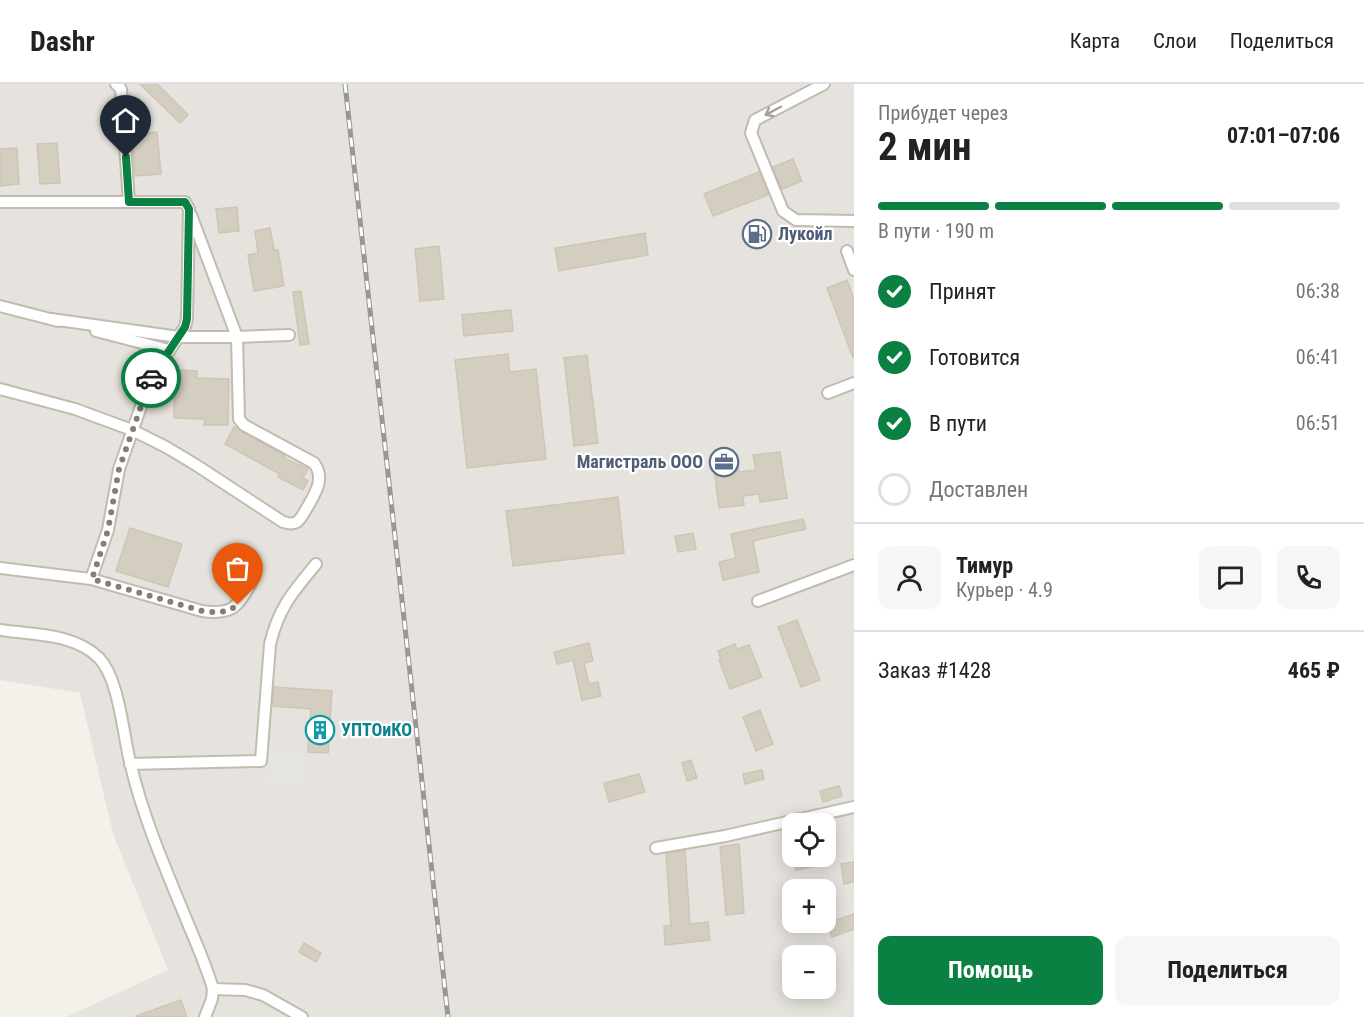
<!DOCTYPE html>
<html lang="ru">
<meta charset="utf-8">
<style>
:root{--surface:#fff;--page:#f6f6f6;--text:#222;--muted:#767676;--line:#e0e0e0;--accent:#0b8043}
body{margin:0;font-family:"Roboto Condensed",sans-serif;background:var(--page);color:var(--text);height:100vh;display:flex;flex-direction:column;font-size:22px;white-space:nowrap}
*{box-sizing:border-box;margin:0}
p{font-size:20px;color:var(--muted)}
.icon{flex:none;width:33px;height:33px;fill:none;stroke:currentColor;stroke-width:2;stroke-linecap:round;stroke-linejoin:round}
.map{position:relative;flex:1;overflow:hidden}
.drawer{display:flex;flex-direction:column;background:var(--surface);width:510px}
.drawer>*{flex:none}
.fabs{position:absolute;left:782px;top:729px;display:grid;gap:12px}
.fabs a{display:grid;place-items:center;width:54px;height:54px;border-radius:12px;background:var(--surface);box-shadow:0 3px 15px #0003;font-size:30px}
.pin{position:absolute;display:grid;place-items:center;width:51px;height:51px;color:#fff;margin:-62px -26px;border-radius:50% 50% 50% 0;rotate:-45deg;box-shadow:0 0 6px #0007}
.pin .icon{rotate:45deg}
.courier{position:absolute;display:grid;place-items:center;width:60px;height:60px;margin:-30px;border:4px solid #0b8043;border-radius:50%;background:#fff;color:#222;box-shadow:0 2px 8px #0007}
.head em{font-style:normal;font-weight:700}
.head div{display:flex;flex-direction:column-reverse}
.head{display:flex;align-items:center;justify-content:space-between;height:102px;padding:0 24px}
h1{font-size:39px;font-weight:700;line-height:45px}
.bar{display:grid;grid-template-columns:repeat(4,1fr);gap:9px 6px;align-content:center;height:72px;padding:0 24px}
.bar i{height:8px;border-radius:4px;background:var(--line)}
.bar .current{background:var(--accent)}
.bar p{grid-column:span 4}
.line{display:flex;align-items:center;gap:15px;padding:0 24px;border-top:2px solid var(--line)}
.line div{flex:1}
.round{display:grid;place-items:center;flex:none;width:63px;height:63px;border-radius:12px;background:var(--page)}
ol{padding:0 24px;list-style:none}
li{display:flex;align-items:center;gap:18px;height:66px}
li p{margin-inline-start:auto}
li .icon{padding:6px;border-radius:50%;background:var(--accent);color:#fff;stroke-width:4}
li:last-child{color:var(--muted)}
li i{width:33px;height:33px;border:3px solid var(--line);border-radius:50%}
.action{display:flex;gap:12px;margin-top:auto;padding:12px 24px}
.action a{flex:1;height:69px;border-radius:12px;background:var(--accent);color:#fff;font-size:24px;font-weight:700;line-height:69px;text-align:center}
.action a+a{background:var(--page);color:var(--text)}
header{display:flex;align-items:center;gap:36px;box-sizing:border-box;height:84px;padding:0 30px;background:var(--surface);border-bottom:2px solid var(--line)}
header strong{font-size:28px}
nav{display:flex;gap:33px;margin-inline-start:auto;font-size:21px}
main{display:flex;flex:1;min-height:0}
.map>svg:first-child{display:block}
</style>
<header>
<strong>Dashr</strong>
<nav><a>Карта</a><a>Слои</a><a>Поделиться</a></nav>
</header>
<main>
<div class="map">
<svg width="854" height="933" viewBox="0 0 854 933">
<rect width="100%" height="100%" fill="#f3f1e9"/>
<path fill="#e6e3de" fill-rule="evenodd" d="M 0,0 L 854,0 L 854,933 L 66,933 L 168,886 L 113,750 L 80,609 L 0,596 ZM 792,740 L 825,740 L 825,772 L 792,772 ZM 792,806 L 825,806 L 825,838 L 792,838 ZM 792,872 L 825,872 L 825,904 L 792,904 Z"/>
<g fill="#e5e4e1">
<path d="M 250,620 L 259,620 L 260,665 L 250,665 Z"/>
<path d="M 267,661 L 306,665 L 304,702 L 264,700 Z"/>
</g>
<g fill="#d4cec0" stroke="#cec6b3" stroke-width="1.5">
<path d="M 140,0 L 157,0 L 188,31 L 180,39 Z"/>
<path d="M 157,48 L 161,90 L 135,92 L 132,51 Z"/>
<path d="M 57,59 L 60,99 L 40,100 L 37,60 Z"/>
<path d="M 17,64 L 19,100 L 0,102 L 0,65 Z"/>
<path d="M 793,75 L 802,97 L 782,105 L 773,83 Z"/>
<path d="M 759,88 L 768,111 L 713,132 L 704,110 Z"/>
<path d="M 237,123 L 239,147 L 219,149 L 216,125 Z"/>
<path d="M 761,138 L 763,142 L 766,141 L 770,152 L 747,161 L 743,150 L 745,149 L 744,145 Z"/>
<path d="M 270,144 L 274,166 L 278,166 L 284,202 L 254,207 L 248,171 L 258,169 L 255,147 Z"/>
<path d="M 645,149 L 648,171 L 559,187 L 555,164 Z"/>
<path d="M 439,162 L 444,215 L 420,217 L 415,165 Z"/>
<path d="M 847,196 L 854,215 L 853,274 L 827,204 Z"/>
<path d="M 301,207 L 309,260 L 300,261 L 293,208 Z"/>
<path d="M 511,226 L 513,247 L 464,252 L 462,231 Z"/>
<path d="M 508,270 L 510,288 L 536,285 L 546,375 L 467,384 L 455,276 Z"/>
<path d="M 587,271 L 598,359 L 574,362 L 564,274 Z"/>
<path d="M 175,286 L 197,287 L 197,294 L 229,295 L 228,341 L 204,341 L 205,335 L 174,334 Z"/>
<path d="M 234,343 L 285,372 L 284,374 L 308,385 L 303,394 L 308,397 L 303,406 L 278,393 L 280,390 L 225,360 Z"/>
<path d="M 780,368 L 787,414 L 760,418 L 759,410 L 743,412 L 744,421 L 719,424 L 713,377 L 737,374 L 739,388 L 756,386 L 753,371 Z"/>
<path d="M 618,413 L 624,469 L 513,482 L 506,427 Z"/>
<path d="M 803,435 L 806,445 L 753,457 L 759,488 L 723,496 L 719,478 L 736,474 L 731,450 Z"/>
<path d="M 130,444 L 182,460 L 168,503 L 116,487 Z"/>
<path d="M 693,449 L 696,465 L 678,468 L 675,452 Z"/>
<path d="M 797,536 L 820,596 L 801,603 L 778,543 Z"/>
<path d="M 589,559 L 593,577 L 584,579 L 589,600 L 598,598 L 601,612 L 582,616 L 573,576 L 557,580 L 554,568 Z"/>
<path d="M 735,560 L 737,565 L 749,561 L 762,593 L 730,605 L 719,576 L 721,575 L 718,567 Z"/>
<path d="M 274,603 L 332,607 L 328,669 L 308,668 L 311,625 L 273,622 Z"/>
<path d="M 760,626 L 773,660 L 756,667 L 743,633 Z"/>
<path d="M 691,676 L 697,694 L 687,697 L 682,679 Z"/>
<path d="M 762,686 L 764,695 L 745,700 L 743,690 Z"/>
<path d="M 639,690 L 645,708 L 609,718 L 604,699 Z"/>
<path d="M 839,702 L 842,712 L 823,718 L 820,707 Z"/>
<path d="M 739,760 L 744,829 L 726,831 L 720,763 Z"/>
<path d="M 685,766 L 690,840 L 708,838 L 710,856 L 665,861 L 664,842 L 671,842 L 666,770 Z"/>
<path d="M 794,772 L 814,772 L 816,782 L 796,786 Z"/>
<path d="M 854,778 L 854,798 L 844,800 L 841,780 Z"/>
<path d="M 854,830 L 854,845 L 832,853 L 827,839 Z"/>
<path d="M 304,859 L 321,869 L 316,878 L 299,868 Z"/>
<path d="M 181,916 L 187,933 L 136,933 L 136,932 Z"/>
</g>
<g fill="none" stroke-linecap="round" stroke-linejoin="round">
<g stroke="#c1bcaf" stroke-width="14">
<g id="minor">
<path d="M 116,0 L 121,5 L 129,118"/>
<path d="M 824,0 L 755,36 L 751,49 L 783,127 L 796,136 L 854,137"/>
<path d="M 0,118 L 185,118 L 189,125 L 187,235 L 185,243 L 151,294 L 146,308 L 119,385 L 108,446 L 91,495"/>
<path d="M 191,131 L 237,253 L 289,251"/>
<path d="M 847,167 L 854,186"/>
<path d="M 0,222 L 58,237"/>
<path d="M 96,247 L 169,266"/>
<path d="M 0,305 L 75,325 L 132,346 L 166,363 L 196,381 L 283,438 C 288,439 292,441 297,438 C 301,435 305,427 308,422 C 316,408 325,394 314,379 L 244,341 L 239,335 L 237,253 L 179,253 L 51,235"/>
<path d="M 828,309 L 854,299"/>
<path d="M 0,484 L 91,495 L 202,527 C 232,531 237,524 251,499"/>
<path d="M 758,517 L 854,481"/>
<path d="M 0,546 C 33,551 74,549 99,574 C 120,596 123,653 131,682 C 144,736 166,786 187,837 C 196,859 206,881 213,905 L 212,915 L 205,933"/>
<path d="M 130,680 L 261,677 L 270,560 C 279,523 293,508 316,480"/>
<path d="M 656,764 L 725,752 L 854,723"/>
<path d="M 213,905 L 245,906 L 263,911 L 302,933"/>
</g>
</g>
<use href="#minor" stroke="#fff" stroke-width="10"/>
<g stroke="#979797" stroke-width="5">
<path id="rail" d="M 345,0 L 448,933"/>
</g>
<use href="#rail" stroke="#fff" stroke-width="3" stroke-dasharray="9" stroke-linecap="butt"/>
</g>
<defs><path id="oneway-shaft" d="M-6 0H5M1.5-3L5.5 0L1.5 3" fill="none" stroke-width="1.6" stroke-linecap="round" stroke-linejoin="round" transform="scale(1.5)"/></defs>
<use stroke="#a3a09c" href="#oneway-shaft" transform="translate(773 27) rotate(152)"/>
<g fill="none" stroke-linecap="round" stroke-linejoin="round">
<path stroke="#837f76" stroke-width="6" stroke-dasharray="0 10.8" d="M 151,294 L 119,385 L 108,446 L 92,495 L 202,527 C 217,529 226,529 238,521"/>
<path stroke="#0b8043" stroke-width="8" d="M 126,73 L 129,118 L 185,118 L 189,125 L 187,235 L 185,243 L 151,294"/>
</g>
<defs>
<g id="fuel-ring" transform="scale(1.5)"><circle r="9.5" fill="#fff" stroke="#5c6f8a" stroke-width="1.5"/><path d="M-5.5-6h7V0h2V4h1.3V-2.5L3-4.5l.8-.8L6-3V5H2.5V1h-1V6h-7ZM-4.2-4.7v3.2H.2V-4.7Z" fill="#5c6f8a"/></g>
<g id="office-ring" transform="scale(1.5)"><circle r="9.5" fill="#fff" stroke="#5c6f8a" stroke-width="1.5"/><path d="M-6-3h4V-5.5h4V-3h4V5H-6ZM-1-4.5V-3h2v-1.5ZM-6 0V1H6V0Z" fill="#5c6f8a"/></g>
<g id="building-ring" transform="scale(1.5)"><circle r="9.5" fill="#fff" stroke="#0f9aa8" stroke-width="1.5"/><path d="M-4-6H4V6H1V3H-1V6H-4ZM-2.5-4.3h1.7v1.8h-1.7ZM.8-4.3h1.7v1.8H.8ZM-2.5-1h1.7V.8h-1.7ZM.8-1h1.7V.8H.8Z" fill="#0f9aa8"/></g>
</defs>
<g fill-rule="evenodd">
<use href="#fuel-ring" x="757" y="150"/>
<use href="#office-ring" x="724" y="378"/>
<use href="#building-ring" x="320" y="646"/>
</g>
<g text-anchor="middle" stroke-width="4.5" stroke-linejoin="round" paint-order="stroke">
<g font-size="18" font-weight="bold" fill="#4e5e75" stroke="#fff" text-anchor="start">
<text x="778" y="156">Лукойл</text>
<text x="703" y="384" text-anchor="end">Магистраль ООО</text>
</g>
<g font-size="18" font-weight="bold" fill="#0d838f" stroke="#fff" text-anchor="start">
<text x="341" y="652">УПТОиКО</text>
</g>
</g>
</svg>
<div class="fabs">
<a><svg class="icon" aria-label="locate" viewBox="0 0 24 24"><circle cx="12" cy="12" r="6"/><path d="M12 2v4M12 18v4M2 12h4M18 12h4"/></svg></a>
<a>+</a>
<a>−</a>
</div>
<div class="pin" style="left:238px;top:521px;background:#ea580c"><svg class="icon" aria-label="bag" viewBox="0 0 24 24"><path d="M5 8h14l-1 12H6zM9 8a3 3 0 0 1 6 0"/></svg></div>
<div class="pin" style="left:126px;top:73px;background:#1f2937"><svg class="icon" aria-label="home" viewBox="0 0 24 24"><path d="M3 11l9-7 9 7M6 9v11h12V9"/></svg></div>
<div class="courier" style="left:151px;top:294px"><svg class="icon" aria-label="car" viewBox="0 0 24 24"><path d="M5 17H2v-5l4-1 3-4h7l3 4 3 1v5h-3M9 17h6M6 11h13"/><circle cx="7" cy="17" r="2"/><circle cx="17" cy="17" r="2"/></svg></div>
</div>
<section class="drawer">
<div class="head"><div><h1>2 мин</h1><p>Прибудет через</p></div><em>07:01–07:06</em></div>
<div class="bar"><i class="current"></i><i class="current"></i><i class="current"></i><i></i><p>В пути · 190 m</p></div>
<ol>
<li><svg class="icon" aria-label="check" viewBox="0 0 24 24"><path d="M5 12l5 5 9-10"/></svg>Принят<p>06:38</p></li>
<li><svg class="icon" aria-label="check" viewBox="0 0 24 24"><path d="M5 12l5 5 9-10"/></svg>Готовится<p>06:41</p></li>
<li><svg class="icon" aria-label="check" viewBox="0 0 24 24"><path d="M5 12l5 5 9-10"/></svg>В пути<p>06:51</p></li>
<li><i></i>Доставлен</li>
</ol>
<div class="line" style="height:108px"><a class="round"><svg class="icon" aria-label="person" viewBox="0 0 24 24"><circle cx="12" cy="8" r="4"/><path d="M4 21q1-7 8-7t8 7"/></svg></a><div><b>Тимур</b><p>Курьер · 4.9</p></div><a class="round"><svg class="icon" aria-label="chat" viewBox="0 0 24 24"><path d="M4 5h16v11H9l-5 4z"/></svg></a><a class="round"><svg class="icon" aria-label="phone" viewBox="0 0 24 24"><path d="M5 4h4l2 5-3 2q2 4 5 5l2-3 5 2v4C11 20 4 13 5 4z"/></svg></a></div>
<div class="line" style="height:78px"><div>Заказ #1428</div><b>465 ₽</b></div>
<div class="action"><a>Помощь</a><a>Поделиться</a></div>
</section>
</main>
